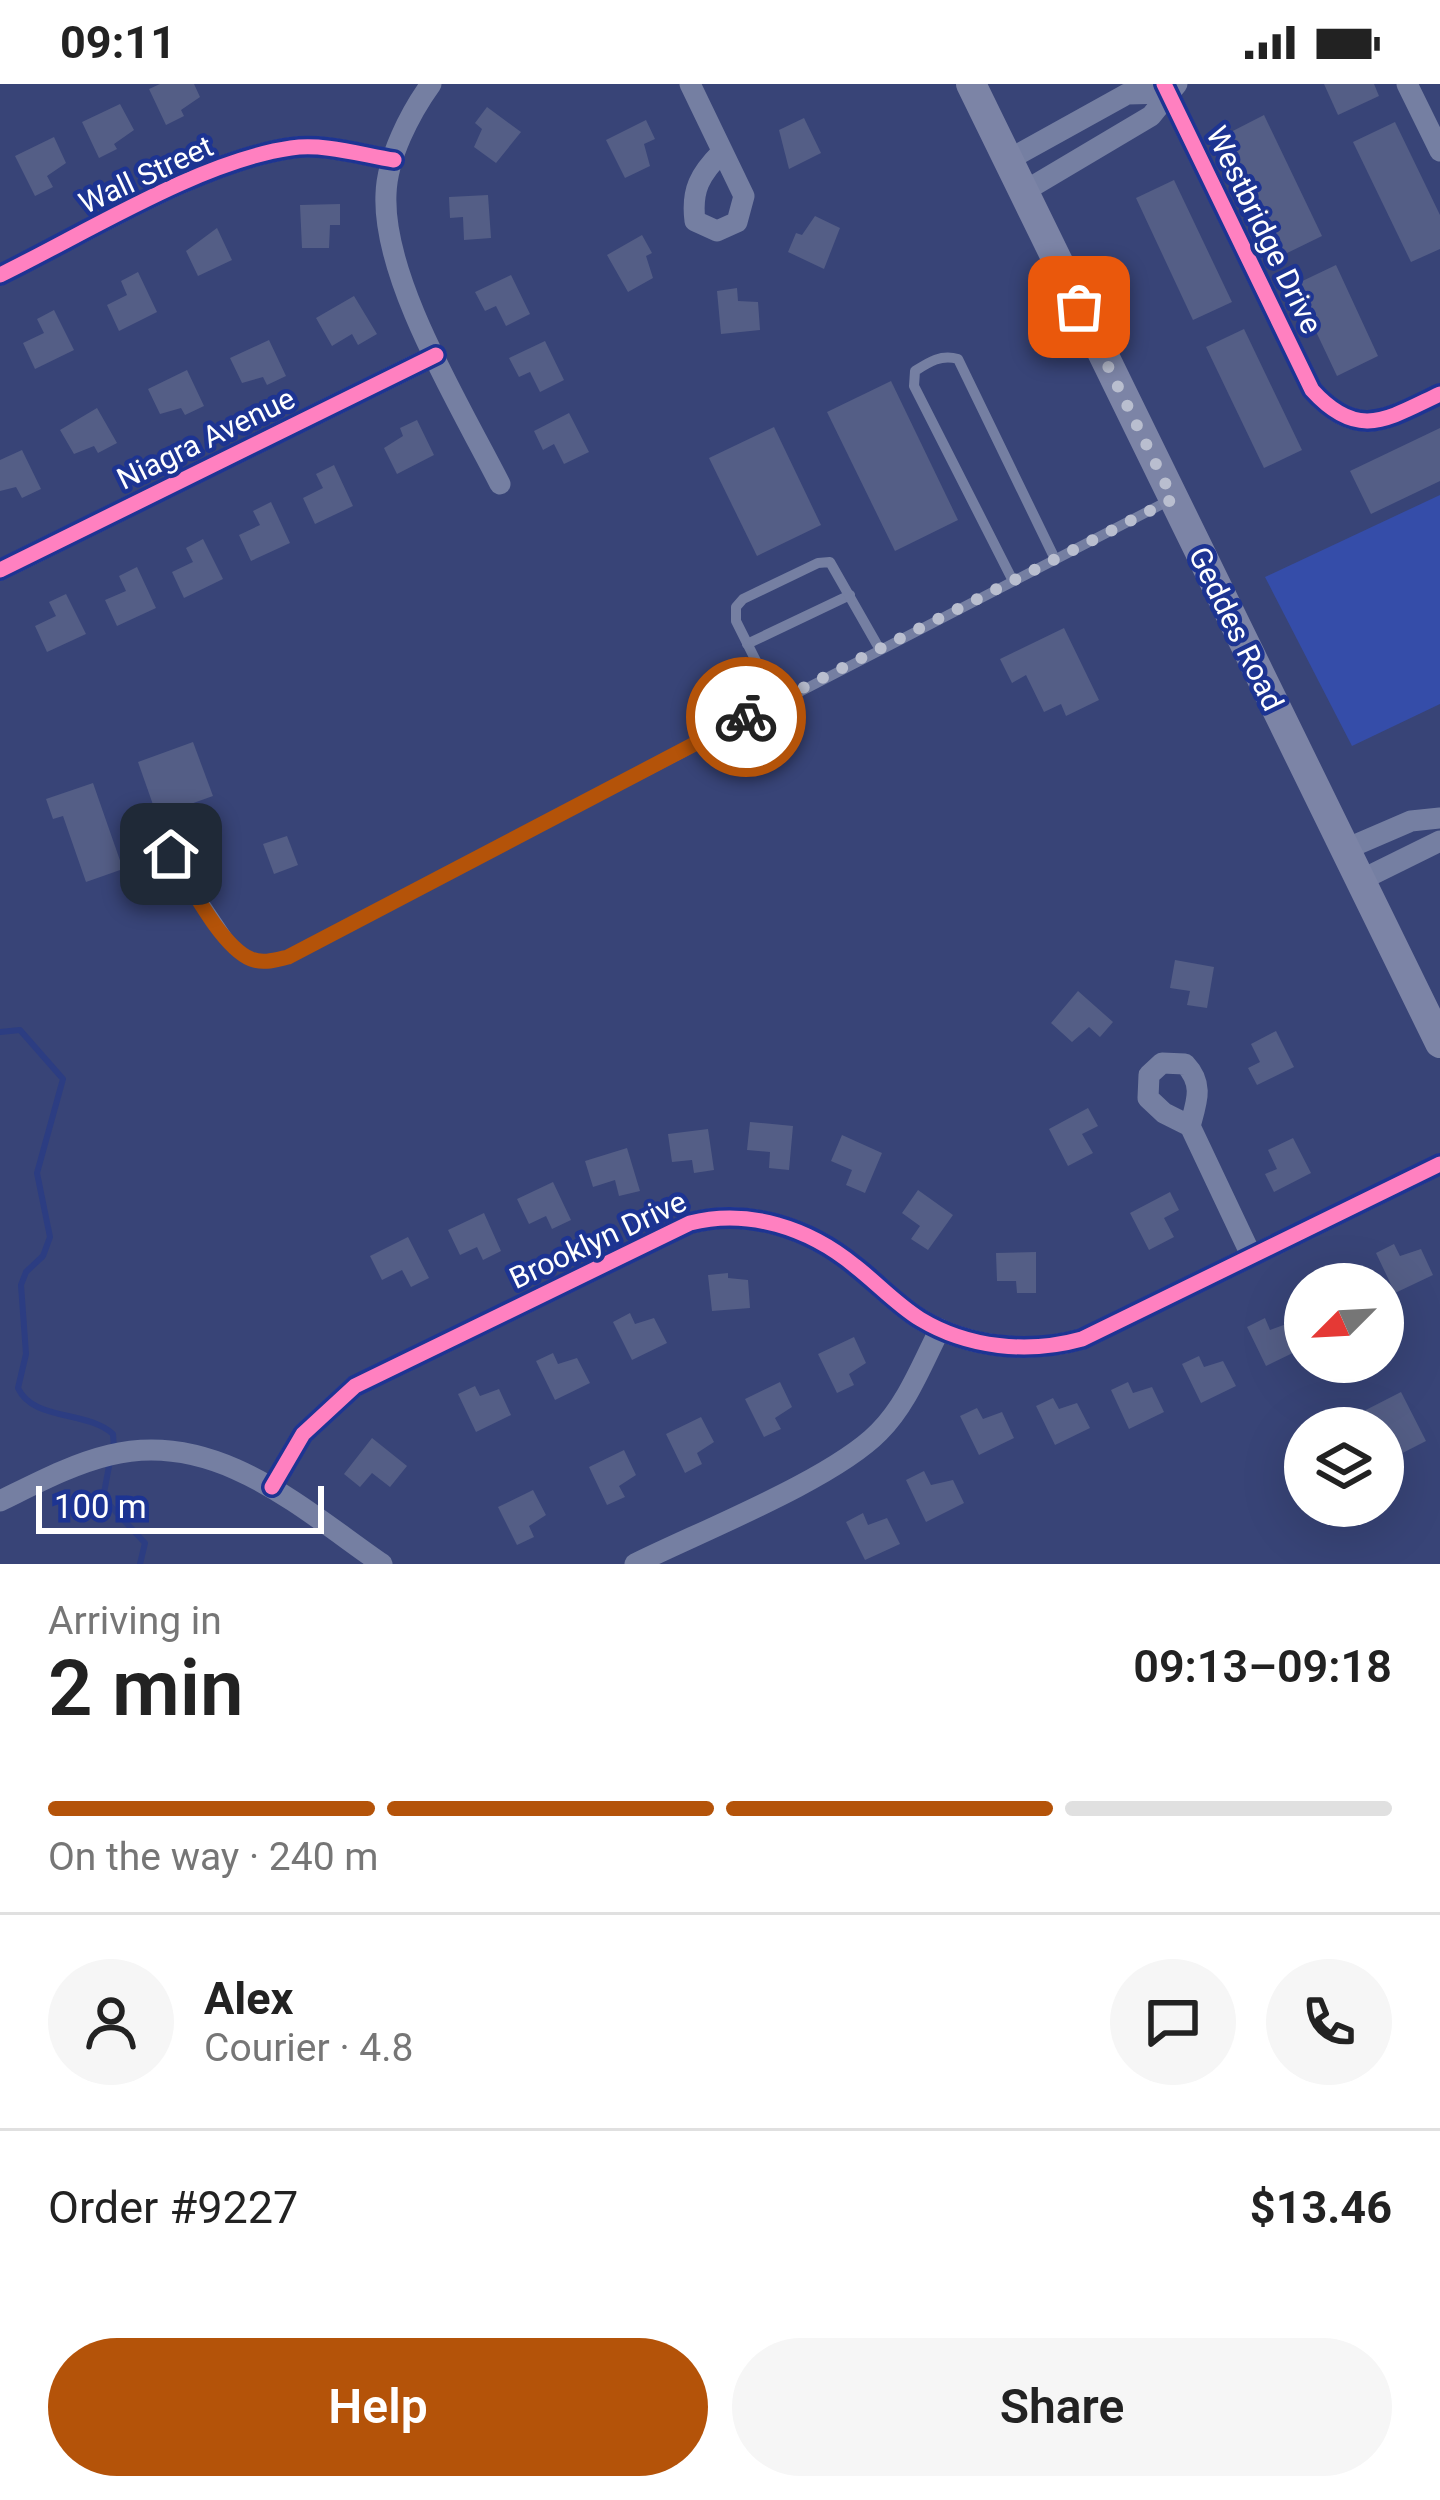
<!DOCTYPE html>
<meta charset="utf-8">
<style>
:root{--surface:#fff;--page:#f6f6f6;--text:#222;--muted:#767676;--line:#e0e0e0;--accent:#b45309}
body{margin:0;font-family:Roboto,sans-serif;background:var(--page);color:var(--text);height:100vh;display:flex;flex-direction:column;font-size:45px;white-space:nowrap}
*{box-sizing:border-box;margin:0}
p{font-size:39px;color:var(--muted)}
.icon{flex:none;width:66px;height:66px;fill:none;stroke:currentColor;stroke-width:2;stroke-linecap:round;stroke-linejoin:round}
.map{position:relative;height:1480px;overflow:hidden}
.details{display:flex;flex-direction:column;background:var(--surface);flex:1}
.details>*{flex:none}
.needle{width:78px;rotate:246deg}
.tools{position:absolute;left:1284px;top:1179px;display:grid;gap:24px}
.tools a{display:grid;place-items:center;width:120px;height:120px;border-radius:50%;background:var(--surface);box-shadow:0 12px 48px #0002;font-size:60px}
.scale{position:absolute;left:36px;bottom:30px;width:288px;box-sizing:border-box;padding-left:12px;border:6px solid #fff;border-top:0;font-size:33px;line-height:42px;white-space:nowrap;color:#fff;-webkit-text-stroke:9px #1d3492;paint-order:stroke}
.pin{position:absolute;display:grid;place-items:center;width:102px;height:102px;color:#fff;margin:-51px;border-radius:24px;box-shadow:0 6px 18px #0006}
.courier{position:absolute;display:grid;place-items:center;width:120px;height:120px;margin:-60px;border:9px solid #b45309;border-radius:50%;background:#fff;color:#222;box-shadow:0 3px 15px #0007}
.summary em{font-style:normal;font-weight:600}
.summary div{display:flex;flex-direction:column-reverse}
.summary{display:flex;align-items:center;justify-content:space-between;height:204px;padding:0 48px}
h1{font-size:78px;font-weight:600;line-height:90px}
.bar{display:grid;grid-template-columns:repeat(4,1fr);gap:18px 12px;align-content:center;height:144px;padding:0 48px}
.bar i{height:15px;border-radius:9px;background:var(--line)}
.bar .selected{background:var(--accent)}
.bar p{grid-column:span 4}
.line{display:flex;align-items:center;gap:30px;padding:0 48px;border-top:3px solid var(--line)}
.line div{flex:1}
.round{display:grid;place-items:center;flex:none;width:126px;height:126px;border-radius:63px;background:var(--page)}
.action{display:flex;gap:24px;margin-top:auto;padding:24px 48px}
.action a{flex:1;height:138px;border-radius:72px;background:var(--accent);color:#fff;font-size:48px;font-weight:600;line-height:138px;text-align:center}
.action a+a{background:var(--page);color:var(--text)}
.status{display:flex;justify-content:space-between;align-items:center;height:84px;padding:0 60px;background:var(--surface);direction:ltr}
.status svg{height:33px;fill:currentColor}
.map>svg:first-child{display:block}
</style>
<div class="status"><b>09:11</b><svg viewBox="0 0 49 12"><path d="M0 12V9h3v3zM5 12V6h3v6zM10 12V3h3v9zM15 12V0h3v12zM26 1h20v11H26zM47 4h2v5h-2z"/></svg></div>
<div class="map">
<svg width="1440" height="1480" viewBox="0 0 1440 1480">
<rect width="100%" height="100%" fill="#384477"/>
<path fill="#354da9" d="M 1440,411 L 1440,620 L 1352,662 L 1265,493 Z"/>
<g fill="none" stroke-linecap="round" stroke-linejoin="round">
<g stroke="#2c3d82" stroke-width="6">
<path d="M 0,948 L 20,946 L 63,995 L 37,1089 L 50,1153 L 43,1172 L 26,1188 L 21,1201 L 26,1270 L 18,1304 C 33,1337 86,1326 113,1350 L 114,1365"/>
<path d="M 110,1377 L 103,1414 L 145,1459 L 140,1480"/>
</g>
</g>
<g fill="#545e86">
<path d="M 160,0 L 194,0 L 200,13 L 181,26 L 184,32 L 166,41 L 149,5 Z"/>
<path d="M 1324,0 L 1374,0 L 1379,12 L 1338,31 Z"/>
<path d="M 120,20 L 134,46 L 114,60 L 117,65 L 99,74 L 82,38 Z"/>
<path d="M 487,23 L 521,48 L 496,79 L 474,63 L 482,45 L 475,39 Z"/>
<path d="M 1264,31 L 1322,152 L 1281,172 L 1223,52 Z"/>
<path d="M 804,34 L 821,69 L 789,85 L 779,46 Z"/>
<path d="M 646,36 L 655,55 L 644,60 L 650,82 L 625,94 L 606,56 Z"/>
<path d="M 1395,38 L 1440,131 L 1440,165 L 1411,178 L 1353,58 Z"/>
<path d="M 54,53 L 66,79 L 47,92 L 53,103 L 35,112 L 15,72 Z"/>
<path d="M 1174,96 L 1232,218 L 1193,236 L 1136,114 Z"/>
<path d="M 488,111 L 491,154 L 464,156 L 463,133 L 450,134 L 449,113 Z"/>
<path d="M 340,120 L 340,141 L 330,141 L 329,164 L 302,164 L 300,121 Z"/>
<path d="M 815,132 L 840,144 L 824,185 L 788,168 L 796,149 L 802,151 Z"/>
<path d="M 217,144 L 232,176 L 198,192 L 186,167 Z"/>
<path d="M 642,151 L 652,169 L 646,172 L 653,194 L 628,208 L 607,171 Z"/>
<path d="M 1336,181 L 1378,272 L 1337,292 L 1294,201 Z"/>
<path d="M 138,188 L 157,228 L 119,247 L 107,221 L 127,211 L 121,197 Z"/>
<path d="M 511,191 L 530,230 L 506,242 L 496,222 L 485,227 L 475,208 Z"/>
<path d="M 737,204 L 738,217 L 758,218 L 760,246 L 721,250 L 717,207 Z"/>
<path d="M 354,212 L 377,250 L 358,261 L 352,250 L 332,262 L 316,234 Z"/>
<path d="M 54,226 L 74,266 L 35,285 L 23,259 L 44,249 L 37,235 Z"/>
<path d="M 1244,245 L 1302,366 L 1264,384 L 1206,263 Z"/>
<path d="M 269,256 L 286,292 L 267,301 L 263,293 L 242,299 L 230,274 Z"/>
<path d="M 545,257 L 564,296 L 540,308 L 530,288 L 519,293 L 509,274 Z"/>
<path d="M 187,286 L 204,322 L 185,331 L 181,324 L 160,330 L 148,305 Z"/>
<path d="M 891,297 L 958,436 L 895,467 L 827,328 Z"/>
<path d="M 97,324 L 117,359 L 98,369 L 94,362 L 74,370 L 60,346 Z"/>
<path d="M 569,329 L 589,368 L 564,380 L 554,360 L 543,366 L 534,347 Z"/>
<path d="M 417,336 L 434,371 L 397,390 L 384,364 L 403,352 L 400,344 Z"/>
<path d="M 774,343 L 821,441 L 757,472 L 709,374 Z"/>
<path d="M 1440,344 L 1440,397 L 1371,430 L 1350,387 Z"/>
<path d="M 22,366 L 41,405 L 22,414 L 16,403 L 0,407 L 0,376 Z"/>
<path d="M 334,381 L 353,422 L 315,440 L 303,414 L 323,404 L 316,390 Z"/>
<path d="M 271,418 L 290,459 L 251,477 L 239,451 L 260,441 L 253,427 Z"/>
<path d="M 203,455 L 223,495 L 184,514 L 172,488 L 193,478 L 186,464 Z"/>
<path d="M 137,483 L 156,524 L 117,542 L 105,516 L 126,507 L 119,492 Z"/>
<path d="M 66,510 L 86,550 L 47,568 L 35,542 L 56,532 L 49,518 Z"/>
<path d="M 1064,544 L 1099,616 L 1066,632 L 1061,620 L 1044,628 L 1026,591 L 1012,599 L 1000,575 Z"/>
<path d="M 193,658 L 213,712 L 157,732 L 138,678 Z"/>
<path d="M 93,699 L 123,785 L 86,798 L 63,732 L 53,735 L 46,715 Z"/>
<path d="M 287,752 L 298,781 L 274,790 L 263,760 Z"/>
<path d="M 1175,876 L 1214,883 L 1207,924 L 1187,921 L 1190,907 L 1170,904 Z"/>
<path d="M 1078,907 L 1113,938 L 1100,953 L 1089,943 L 1072,958 L 1051,939 Z"/>
<path d="M 1276,947 L 1294,983 L 1257,1001 L 1248,984 L 1260,978 L 1251,960 Z"/>
<path d="M 1088,1024 L 1098,1042 L 1082,1050 L 1093,1069 L 1068,1082 L 1049,1045 Z"/>
<path d="M 750,1038 L 793,1042 L 789,1086 L 769,1084 L 770,1068 L 747,1066 Z"/>
<path d="M 708,1045 L 714,1086 L 694,1089 L 692,1076 L 672,1078 L 668,1050 Z"/>
<path d="M 842,1051 L 882,1069 L 865,1109 L 846,1101 L 852,1086 L 831,1077 Z"/>
<path d="M 1293,1054 L 1311,1089 L 1274,1108 L 1265,1090 L 1277,1085 L 1268,1066 Z"/>
<path d="M 627,1064 L 640,1107 L 619,1112 L 615,1096 L 593,1103 L 585,1077 Z"/>
<path d="M 553,1098 L 571,1136 L 552,1145 L 546,1132 L 529,1140 L 517,1115 Z"/>
<path d="M 918,1106 L 953,1131 L 928,1166 L 911,1155 L 920,1142 L 902,1129 Z"/>
<path d="M 1170,1108 L 1179,1126 L 1164,1134 L 1174,1153 L 1149,1166 L 1130,1129 Z"/>
<path d="M 484,1129 L 501,1167 L 483,1176 L 477,1163 L 460,1171 L 448,1146 Z"/>
<path d="M 408,1153 L 429,1194 L 411,1203 L 402,1186 L 382,1196 L 370,1172 Z"/>
<path d="M 1394,1160 L 1400,1172 L 1421,1165 L 1433,1191 L 1395,1209 L 1376,1169 Z"/>
<path d="M 1036,1168 L 1036,1209 L 1017,1209 L 1016,1197 L 997,1197 L 996,1169 Z"/>
<path d="M 728,1189 L 728,1194 L 748,1196 L 750,1224 L 712,1227 L 708,1191 Z"/>
<path d="M 630,1229 L 635,1240 L 654,1234 L 667,1259 L 632,1276 L 613,1238 Z"/>
<path d="M 1265,1234 L 1270,1246 L 1289,1239 L 1301,1265 L 1266,1282 L 1247,1243 Z"/>
<path d="M 854,1253 L 866,1279 L 849,1290 L 854,1301 L 837,1309 L 818,1270 Z"/>
<path d="M 553,1269 L 558,1280 L 577,1274 L 590,1299 L 555,1316 L 536,1277 Z"/>
<path d="M 1199,1272 L 1204,1283 L 1223,1277 L 1236,1302 L 1201,1319 L 1182,1280 Z"/>
<path d="M 780,1298 L 792,1323 L 775,1334 L 781,1345 L 764,1353 L 745,1315 Z"/>
<path d="M 1128,1298 L 1133,1309 L 1152,1303 L 1164,1328 L 1129,1345 L 1111,1306 Z"/>
<path d="M 475,1302 L 480,1312 L 499,1305 L 511,1331 L 476,1348 L 458,1310 Z"/>
<path d="M 1401,1308 L 1426,1357 L 1383,1379 L 1383,1344 L 1363,1344 L 1356,1331 Z"/>
<path d="M 1053,1314 L 1059,1325 L 1077,1319 L 1090,1344 L 1055,1361 L 1036,1322 Z"/>
<path d="M 977,1324 L 983,1335 L 1002,1328 L 1014,1354 L 979,1371 L 960,1332 Z"/>
<path d="M 701,1333 L 714,1358 L 697,1369 L 702,1380 L 685,1389 L 666,1350 Z"/>
<path d="M 372,1354 L 407,1382 L 390,1403 L 372,1389 L 360,1403 L 344,1390 Z"/>
<path d="M 624,1366 L 636,1391 L 619,1402 L 625,1413 L 607,1421 L 589,1383 Z"/>
<path d="M 924,1387 L 931,1401 L 953,1396 L 964,1419 L 926,1438 L 906,1396 Z"/>
<path d="M 533,1406 L 546,1431 L 529,1442 L 534,1453 L 517,1461 L 498,1423 Z"/>
<path d="M 863,1429 L 868,1441 L 887,1434 L 900,1460 L 865,1476 L 846,1438 Z"/>
</g>
<g fill="none" stroke-linecap="round" stroke-linejoin="round">
<g stroke="#757fa2" stroke-width="10">
<path d="M 1013,497 L 914,302 L 915,287 C 929,278 941,270 958,275 L 1055,475"/>
<path d="M 747,560 L 850,511"/>
<path d="M 776,617 L 736,537 L 736,523 L 743,515 L 818,479 L 830,478 L 879,564"/>
<path d="M 171,769 L 236,866 L 254,877 L 288,873 L 1170,416"/>
</g>
<g stroke="#757fa2" stroke-width="21">
<path d="M 431,0 C 410,29 387,74 386,110 C 382,195 461,323 500,400"/>
<path d="M 690,0 L 744,112 L 737,138 L 717,147 L 695,137 C 691,106 700,90 722,68"/>
<path d="M 1164,0 L 1312,306 C 1358,357 1387,335 1440,310"/>
<path d="M 1407,0 L 1440,67"/>
<path d="M 1008,76 L 1127,10 L 1168,9"/>
<path d="M 1023,108 L 1151,32 L 1177,0"/>
<path d="M 0,191 C 84,150 200,77 291,64 C 324,59 362,71 394,76"/>
<path d="M 0,486 L 436,271"/>
<path d="M 1346,765 L 1411,737 L 1440,734"/>
<path d="M 1361,796 L 1440,757"/>
<path d="M 1190,1042 C 1197,1017 1204,1000 1185,980 L 1162,979 L 1149,991 L 1148,1014 L 1164,1029 L 1190,1042 L 1251,1171"/>
<path d="M 272,1403 L 303,1350 L 355,1302 L 690,1139 C 748,1124 809,1144 855,1182 C 877,1199 896,1220 920,1235 C 968,1264 1028,1270 1082,1255 L 1440,1080"/>
<path d="M 0,1417 C 35,1400 72,1380 110,1371 C 216,1345 301,1424 382,1480"/>
<path d="M 635,1480 C 699,1448 832,1396 879,1348 C 907,1320 922,1280 940,1245"/>
</g>
<path stroke="#7c84a6" stroke-width="30" d="M 971,0 L 1440,959"/>
<g stroke="#1d3492" stroke-width="22">
<g id="cycleway">
<path d="M 1164,0 L 1312,306 C 1358,357 1387,335 1440,310"/>
<path d="M 0,191 C 84,150 200,77 291,64 C 324,59 362,71 394,76"/>
<path d="M 0,486 L 436,271"/>
<path d="M 272,1403 L 303,1350 L 355,1302 L 690,1139 C 748,1124 809,1144 855,1182 C 877,1199 896,1220 920,1235 C 968,1264 1028,1270 1082,1255 L 1440,1080"/>
</g>
</g>
<use href="#cycleway" stroke="#ff80c0" stroke-width="15"/>
</g>
<g fill="none" stroke-linecap="round" stroke-linejoin="round">
<path stroke="#b9becf" stroke-width="12" stroke-dasharray="0 21.6" d="M 746,633 L 1173,415 L 1079,223"/>
<path stroke="#b45309" stroke-width="15" d="M 171,770 C 188,797 221,863 251,875 C 263,880 275,876 288,873 L 746,633"/>
</g>
<g text-anchor="middle" stroke-width="9" stroke-linejoin="round" paint-order="stroke">
<g font-size="30" fill="#fff" stroke="#1d3492">
<text transform="translate(146 91) rotate(-25)" y="10">Wall Street</text>
<text transform="translate(1264 146) rotate(64)" y="10">Westbridge Drive</text>
<text transform="translate(206 355) rotate(-26)" y="10">Niagra Avenue</text>
<text transform="translate(1236 545) rotate(64)" y="10">Geddes Road</text>
<text transform="translate(598 1156) rotate(-25)" y="10">Brooklyn Drive</text>
</g>
</g>
</svg>
<div class="tools">
<a><svg class="needle" viewBox="-14 -14 28 28"><path d="M0-13l5 13h-10z" fill="#e53935"/><path d="M0 13l5-13h-10z" fill="#767676"/></svg></a>
<a><svg class="icon" aria-label="layers" viewBox="0 0 24 24"><path d="M12 4l9 5-9 5-9-5zM3 14l9 5 9-5"/></svg></a>
</div>
<div class="scale">100 m</div>
<div class="pin" style="left:1079px;top:223px;background:#ea580c"><svg class="icon" aria-label="bag" viewBox="0 0 24 24"><path d="M5 8h14l-1 12H6zM9 8a3 3 0 0 1 6 0"/></svg></div>
<div class="pin" style="left:171px;top:770px;background:#1f2937"><svg class="icon" aria-label="home" viewBox="0 0 24 24"><path d="M3 11l9-7 9 7M6 9v11h12V9"/></svg></div>
<div class="courier" style="left:746px;top:633px"><svg class="icon" aria-label="bike" viewBox="0 0 24 24"><circle cx="6" cy="16" r="4"/><circle cx="18" cy="16" r="4"/><path d="M6 16l4-8h5l3 8M10 8l3 8H6M13 5h3"/></svg></div>
</div>
<section class="details">
<div class="summary"><div><h1>2 min</h1><p>Arriving in</p></div><em>09:13–09:18</em></div>
<div class="bar"><i class="selected"></i><i class="selected"></i><i class="selected"></i><i></i><p>On the way · 240 m</p></div>
<div class="line" style="height:216px"><a class="round"><svg class="icon" aria-label="person" viewBox="0 0 24 24"><circle cx="12" cy="8" r="4"/><path d="M4 21q1-7 8-7t8 7"/></svg></a><div><b>Alex</b><p>Courier · 4.8</p></div><a class="round"><svg class="icon" aria-label="chat" viewBox="0 0 24 24"><path d="M4 5h16v11H9l-5 4z"/></svg></a><a class="round"><svg class="icon" aria-label="phone" viewBox="0 0 24 24"><path d="M5 4h4l2 5-3 2q2 4 5 5l2-3 5 2v4C11 20 4 13 5 4z"/></svg></a></div>
<div class="line" style="height:156px"><div>Order #9227</div><b>$13.46</b></div>
<div class="action"><a>Help</a><a>Share</a></div>
</section>
